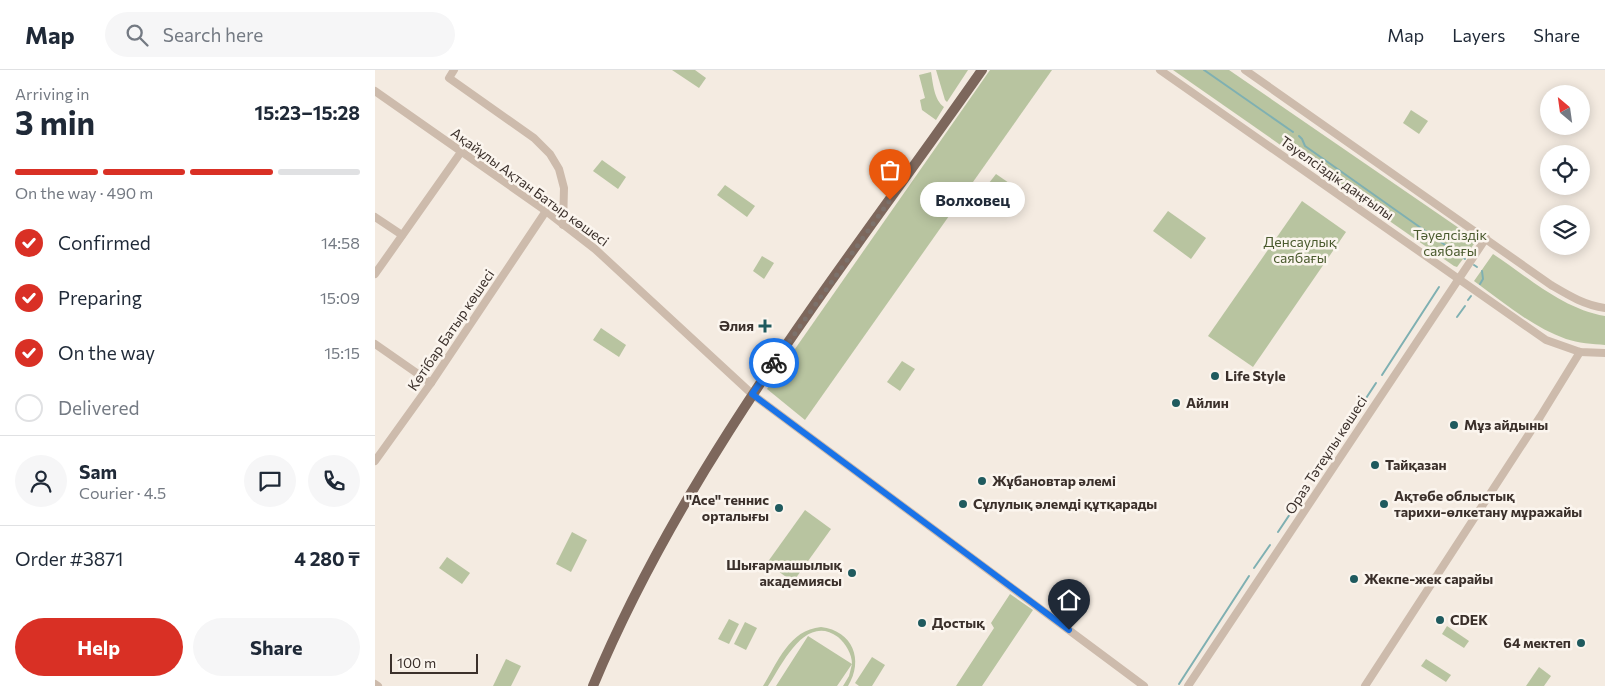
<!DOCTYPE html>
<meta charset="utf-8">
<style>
:root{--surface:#fff;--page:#f6f6f7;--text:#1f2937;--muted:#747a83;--line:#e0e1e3;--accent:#d93025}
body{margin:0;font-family:Commissioner,sans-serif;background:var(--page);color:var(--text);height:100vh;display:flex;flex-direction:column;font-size:19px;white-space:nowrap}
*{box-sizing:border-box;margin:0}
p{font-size:16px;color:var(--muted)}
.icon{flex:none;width:28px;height:28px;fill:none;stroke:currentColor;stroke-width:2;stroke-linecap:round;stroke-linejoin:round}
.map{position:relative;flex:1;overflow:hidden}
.sheet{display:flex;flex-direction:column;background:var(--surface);width:375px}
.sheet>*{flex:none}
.needle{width:32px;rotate:331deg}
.fabs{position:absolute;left:1165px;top:15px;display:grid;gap:10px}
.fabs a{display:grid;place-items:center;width:50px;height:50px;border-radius:50%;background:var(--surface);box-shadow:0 2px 12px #0003;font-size:25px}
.scale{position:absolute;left:15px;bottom:12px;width:88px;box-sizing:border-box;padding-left:5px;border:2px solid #3b302b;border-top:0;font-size:14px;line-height:18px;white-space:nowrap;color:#3b302b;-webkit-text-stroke:4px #fbf5ee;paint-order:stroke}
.pin{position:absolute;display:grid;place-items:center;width:42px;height:42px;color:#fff;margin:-51px -21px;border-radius:50% 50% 50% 0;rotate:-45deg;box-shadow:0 0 5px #0007}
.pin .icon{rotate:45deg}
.courier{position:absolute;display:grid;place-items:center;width:50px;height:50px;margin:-25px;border:4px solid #1a73e8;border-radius:50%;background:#fff;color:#222;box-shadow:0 1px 6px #0007}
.bubble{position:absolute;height:35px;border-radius:18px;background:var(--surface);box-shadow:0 2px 12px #0003;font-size:16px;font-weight:700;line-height:35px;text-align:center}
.overview em{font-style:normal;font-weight:700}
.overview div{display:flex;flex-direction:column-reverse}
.overview{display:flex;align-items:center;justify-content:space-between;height:85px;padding:0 15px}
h1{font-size:32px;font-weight:700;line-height:38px}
.bar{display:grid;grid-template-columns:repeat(4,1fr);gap:8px 5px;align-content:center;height:60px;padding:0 15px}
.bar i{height:6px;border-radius:4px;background:var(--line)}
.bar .on{background:var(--accent)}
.bar p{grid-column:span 4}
.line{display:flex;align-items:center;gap:12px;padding:0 15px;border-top:1px solid var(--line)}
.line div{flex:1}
.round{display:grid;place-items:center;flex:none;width:52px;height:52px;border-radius:26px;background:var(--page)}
ol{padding:0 15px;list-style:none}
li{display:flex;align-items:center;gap:15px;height:55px}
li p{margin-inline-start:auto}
li .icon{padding:5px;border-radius:50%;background:var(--accent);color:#fff;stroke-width:4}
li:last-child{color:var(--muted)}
li i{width:28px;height:28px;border:2px solid var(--line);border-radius:50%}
.button{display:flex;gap:10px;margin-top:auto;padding:10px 15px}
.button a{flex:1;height:58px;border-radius:30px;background:var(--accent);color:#fff;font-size:20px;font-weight:700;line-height:58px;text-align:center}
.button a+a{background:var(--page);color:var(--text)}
header{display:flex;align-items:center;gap:30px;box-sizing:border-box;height:70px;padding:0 25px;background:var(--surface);border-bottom:1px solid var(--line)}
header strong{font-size:24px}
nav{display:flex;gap:28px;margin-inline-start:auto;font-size:18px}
.search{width:350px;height:45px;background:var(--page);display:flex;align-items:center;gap:12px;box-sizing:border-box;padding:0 18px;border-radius:28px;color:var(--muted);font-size:19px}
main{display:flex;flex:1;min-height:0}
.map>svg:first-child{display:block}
</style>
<header>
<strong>Map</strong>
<div class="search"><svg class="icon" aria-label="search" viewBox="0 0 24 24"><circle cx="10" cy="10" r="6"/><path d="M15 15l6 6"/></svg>Search here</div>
<nav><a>Map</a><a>Layers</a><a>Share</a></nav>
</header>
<main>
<section class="sheet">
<div class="overview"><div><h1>3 min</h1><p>Arriving in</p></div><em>15:23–15:28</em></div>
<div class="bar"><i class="on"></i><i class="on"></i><i class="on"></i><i></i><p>On the way · 490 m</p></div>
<ol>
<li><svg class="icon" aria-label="check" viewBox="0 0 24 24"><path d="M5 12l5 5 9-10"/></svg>Confirmed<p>14:58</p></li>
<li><svg class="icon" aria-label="check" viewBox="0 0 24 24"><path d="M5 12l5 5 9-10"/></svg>Preparing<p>15:09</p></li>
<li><svg class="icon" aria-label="check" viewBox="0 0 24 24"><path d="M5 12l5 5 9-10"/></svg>On the way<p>15:15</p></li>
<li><i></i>Delivered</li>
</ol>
<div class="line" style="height:90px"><a class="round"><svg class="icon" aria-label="person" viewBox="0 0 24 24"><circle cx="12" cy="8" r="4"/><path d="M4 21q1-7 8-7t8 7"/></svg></a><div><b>Sam</b><p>Courier · 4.5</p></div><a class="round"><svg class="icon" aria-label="chat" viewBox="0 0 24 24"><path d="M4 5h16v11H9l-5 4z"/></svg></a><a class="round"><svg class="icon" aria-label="phone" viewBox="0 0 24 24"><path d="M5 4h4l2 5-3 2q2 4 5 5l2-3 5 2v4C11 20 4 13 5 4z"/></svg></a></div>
<div class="line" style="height:65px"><div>Order #3871</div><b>4 280 ₸</b></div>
<div class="button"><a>Help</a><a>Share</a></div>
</section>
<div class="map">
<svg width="1230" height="616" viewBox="0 0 1230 616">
<rect width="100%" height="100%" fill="#f4ebe1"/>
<g fill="#b8c4a0">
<path d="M 297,0 L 320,0 L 331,8 L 324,18 Z"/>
<path d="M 561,0 L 593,0 L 572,32 L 570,30 Z"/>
<path d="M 615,0 L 677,0 L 430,350 L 392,319 Z"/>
<path d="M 798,0 L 854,0 L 1097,167 L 1100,172 L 1099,174 L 1082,197 L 1079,196 Z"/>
<path d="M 556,2 C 558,13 559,30 569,37 L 561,50 L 547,40 L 545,30 L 550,28 L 544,5 Z"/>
<path d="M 1036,40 L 1053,51 L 1044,64 L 1028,53 Z"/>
<path d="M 227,90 L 251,107 L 243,119 L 218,101 Z"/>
<path d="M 621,104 L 637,115 L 630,125 L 614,113 Z"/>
<path d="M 350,115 L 380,136 L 372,147 L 342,125 Z"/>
<path d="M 927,131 L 971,162 L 878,297 L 833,266 Z"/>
<path d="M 793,141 L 831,168 L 816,189 L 778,161 Z"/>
<path d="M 1118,184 C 1153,207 1188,239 1230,246 L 1230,275 C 1218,274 1203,273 1191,269 C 1157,257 1128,232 1099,211 Z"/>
<path d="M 387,186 L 399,193 L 389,209 L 378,201 Z"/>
<path d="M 226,258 L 251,275 L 244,287 L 218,270 Z"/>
<path d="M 527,291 L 540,299 L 525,321 L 512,312 Z"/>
<path d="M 430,440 L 456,459 L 418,512 L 392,493 Z"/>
<path d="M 197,462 L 212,470 L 196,502 L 181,494 Z"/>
<path d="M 72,487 L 95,503 L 87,514 L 64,498 Z"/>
<path d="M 635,524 L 658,540 L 607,616 L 581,616 L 619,558 L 616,553 Z"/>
<path d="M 354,549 L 364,554 L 354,574 L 343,569 Z"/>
<path d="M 370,552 L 382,558 L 371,580 L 359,574 Z"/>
<path d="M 1072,556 L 1094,571 L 1089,578 L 1067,564 Z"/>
<path d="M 446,557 C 478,561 489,590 473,616 L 468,616 L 474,606 L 477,594 L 462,616 L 401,616 L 433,566 L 477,594 C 477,584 471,574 463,567 C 430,543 407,595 393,616 L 388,616 C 403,592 414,560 446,557 Z"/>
<path d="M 497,587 L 510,595 L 497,616 L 484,616 L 480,613 Z"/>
<path d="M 131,589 L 146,596 L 136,616 L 118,616 Z"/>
<path d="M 1051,589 L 1076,605 L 1071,612 L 1046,596 Z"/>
<path d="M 1164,597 L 1176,606 L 1169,616 L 1151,616 Z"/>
</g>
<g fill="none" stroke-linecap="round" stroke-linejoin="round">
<g stroke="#7fb0b2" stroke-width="2">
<path d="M 829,0 L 918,62"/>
<path d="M 924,66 L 927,69 L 930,76 L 1080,182"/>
<path d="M 1085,185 L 1090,189"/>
<path d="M 1099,195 L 1102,197"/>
<path d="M 1105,214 L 1108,209 L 1107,201"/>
<path d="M 1093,230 L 1096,226"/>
<path d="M 1082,247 L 1090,236"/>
<path d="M 1007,305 L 1064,217"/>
<path d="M 938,409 L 1001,313"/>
<path d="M 903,462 L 933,417"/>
<path d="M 879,498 L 895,475"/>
<path d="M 804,614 L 874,506"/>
</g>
<g stroke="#cdbbac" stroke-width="8">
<path d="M 79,0 L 74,8 L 159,68 L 175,84 L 184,99 L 189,118 L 188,155"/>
<path d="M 785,0 L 1171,270 L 1205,282 L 1230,283"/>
<path d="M 870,0 L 1176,215 C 1193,225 1209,235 1230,238"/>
<path d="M 0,21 L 171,141 L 220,179 L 377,324 L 769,616"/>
<path d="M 0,147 L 27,165"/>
<path d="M 0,204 L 86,82"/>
<path d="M 0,274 L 56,313"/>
<path d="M 0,391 L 56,313 L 171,141"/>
<path d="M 0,614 L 3,616"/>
<path d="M 813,616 L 1111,168"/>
<path d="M 990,616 L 1165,347 L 1205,282"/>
</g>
<path stroke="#7d675c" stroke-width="10" d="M 218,616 C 312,390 468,199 607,0"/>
</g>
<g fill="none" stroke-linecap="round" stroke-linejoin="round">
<path stroke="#7c716b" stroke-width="5" stroke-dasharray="0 9" d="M 399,293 L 515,130"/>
<path stroke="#1a73e8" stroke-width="6" d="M 399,293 L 377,324 L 694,560"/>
</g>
<g fill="#1f5a5e" stroke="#fbf5ee" stroke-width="2">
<path d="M387.5 248.5h5v5h5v5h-5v5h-5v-5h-5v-5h5z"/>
<circle cx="840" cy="306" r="5"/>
<circle cx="801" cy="333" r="5"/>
<circle cx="1079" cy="355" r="5"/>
<circle cx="1000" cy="395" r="5"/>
<circle cx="607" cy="411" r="5"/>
<circle cx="588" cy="434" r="5"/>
<circle cx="1009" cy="434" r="5"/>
<circle cx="404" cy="438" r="5"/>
<circle cx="477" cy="503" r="5"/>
<circle cx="979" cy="509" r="5"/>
<circle cx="1065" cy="550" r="5"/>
<circle cx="547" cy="553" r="5"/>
<circle cx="1206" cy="573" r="5"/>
</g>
<g text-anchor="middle" stroke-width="5" stroke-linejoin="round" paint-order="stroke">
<g font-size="14" fill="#3b302b" stroke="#fbf5ee">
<text transform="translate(962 108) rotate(35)" y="5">Тәуелсіздік даңғылы</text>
<text transform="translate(155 117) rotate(36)" y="5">Ақайұлы Ақтан Батыр көшесі</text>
<text transform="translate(76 260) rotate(-56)" y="5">Көтібар Батыр көшесі</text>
<text transform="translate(951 385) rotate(-57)" y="5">Ораз Тәтеұлы көшесі</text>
</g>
<g font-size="14" fill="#4a5a2e" stroke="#fbf5ee">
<text x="1075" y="170">Тәуелсіздік<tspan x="1075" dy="16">саябағы</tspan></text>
<text x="925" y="177">Денсаулық<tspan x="925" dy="16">саябағы</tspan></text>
</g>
<g font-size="14" font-weight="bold" fill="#3b302b" stroke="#fbf5ee" text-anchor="start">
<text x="379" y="261" text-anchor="end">Әлия</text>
<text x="850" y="311">Life Style</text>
<text x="811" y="338">Айлин</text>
<text x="1089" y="360">Мұз айдыны</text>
<text x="1010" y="400">Тайқазан</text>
<text x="617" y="416">Жұбановтар әлемі</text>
<text x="1019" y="431">Ақтөбе облыстық<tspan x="1019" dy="16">тарихи-өлкетану мұражайы</tspan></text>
<text x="394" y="435" text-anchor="end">"Ace" теннис<tspan x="394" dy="16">орталығы</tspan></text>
<text x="598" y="439">Сұлулық әлемді құтқарады</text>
<text x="467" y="500" text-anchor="end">Шығармашылық<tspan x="467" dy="16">академиясы</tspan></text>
<text x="989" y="514">Жекпе-жек сарайы</text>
<text x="1075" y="555">CDEK</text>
<text x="557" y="558">Достық</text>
<text x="1196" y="578" text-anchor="end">64 мектеп</text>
</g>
</g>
</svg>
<div class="fabs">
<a><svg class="needle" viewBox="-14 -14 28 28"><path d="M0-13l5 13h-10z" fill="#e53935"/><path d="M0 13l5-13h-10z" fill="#747a83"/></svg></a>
<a><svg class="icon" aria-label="locate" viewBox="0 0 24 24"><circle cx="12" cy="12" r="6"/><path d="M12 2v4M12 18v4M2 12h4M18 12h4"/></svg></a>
<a><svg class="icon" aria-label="layers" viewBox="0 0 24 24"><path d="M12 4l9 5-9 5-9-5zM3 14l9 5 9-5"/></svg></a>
</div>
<div class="scale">100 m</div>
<div class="pin" style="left:515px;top:130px;background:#ea580c"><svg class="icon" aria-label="bag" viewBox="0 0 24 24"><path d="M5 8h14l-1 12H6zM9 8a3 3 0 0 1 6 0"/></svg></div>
<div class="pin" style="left:694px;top:560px;background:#1f2937"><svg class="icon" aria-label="home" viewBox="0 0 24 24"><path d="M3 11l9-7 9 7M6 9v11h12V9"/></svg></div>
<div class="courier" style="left:399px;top:293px"><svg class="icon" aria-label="bike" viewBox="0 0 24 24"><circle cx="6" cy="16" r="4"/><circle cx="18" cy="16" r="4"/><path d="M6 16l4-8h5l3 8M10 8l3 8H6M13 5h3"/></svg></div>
<div class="bubble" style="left:545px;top:112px;width:105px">Волховец</div>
</div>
</main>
